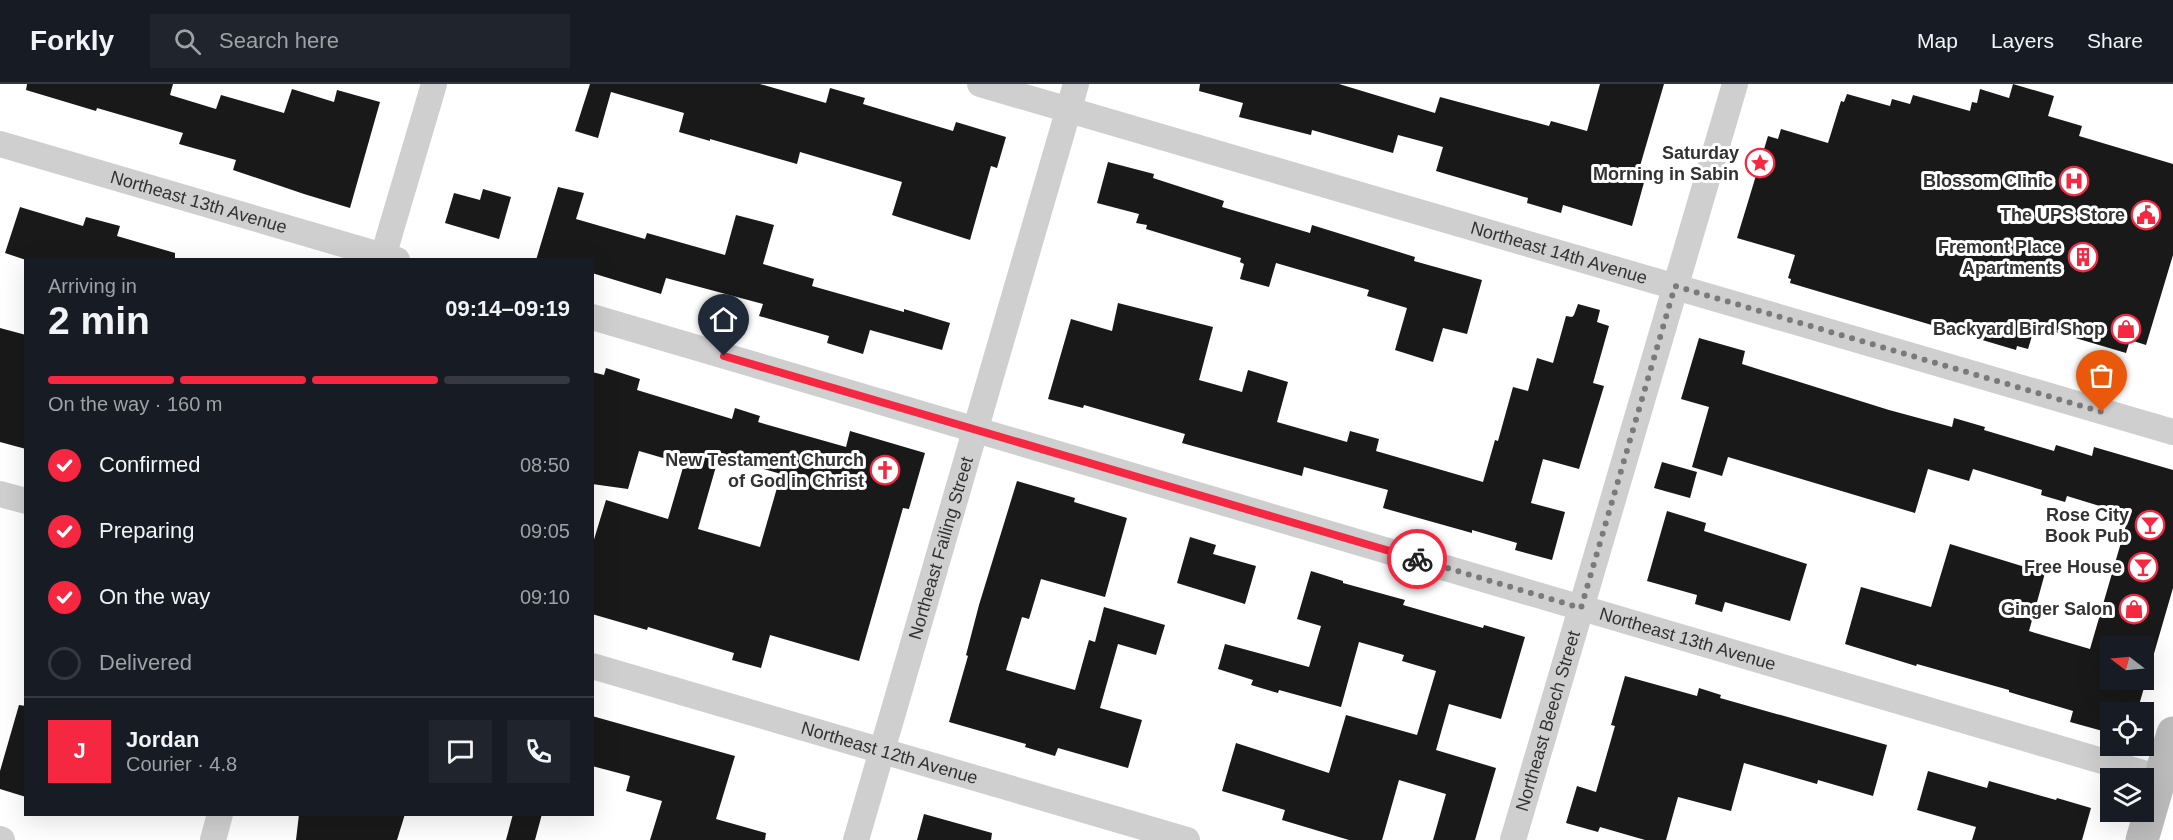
<!DOCTYPE html>
<meta charset="utf-8">
<style>
:root{--surface:#171b24;--page:#20242c;--text:#f1f3f6;--muted:#9ea1a6;--line:#363941;--accent:#f62740}
body{margin:0;font-family:Arial,sans-serif;background:var(--page);color:var(--text);height:100vh;display:flex;flex-direction:column;font-size:22px;white-space:nowrap}
*{box-sizing:border-box;margin:0}
p{font-size:20px;color:var(--muted)}
.icon{flex:none;width:33px;height:33px;fill:none;stroke:currentColor;stroke-width:2;stroke-linecap:round;stroke-linejoin:round}
.map{position:relative;flex:1;overflow:hidden}
.panel{position:absolute;left:24px;top:174px;width:570px;height:558px;display:flex;flex-direction:column;background:var(--surface);border-radius:0px;box-shadow:0 6px 24px #0002}
.panel>*{flex:none}
.needle{width:39px;rotate:286deg}
.buttons{position:absolute;left:2100px;top:552px;display:grid;gap:12px}
.buttons a{display:grid;place-items:center;width:54px;height:54px;border-radius:0px;background:var(--surface);box-shadow:0 6px 24px #0002;font-size:30px}
.pin{position:absolute;display:grid;place-items:center;width:51px;height:51px;color:#fff;margin:-62px -26px;border-radius:50% 50% 50% 0;rotate:-45deg;box-shadow:0 0 6px #0007}
.pin .icon{rotate:45deg}
.courier{position:absolute;display:grid;place-items:center;width:60px;height:60px;margin:-30px;border:4px solid #f62740;border-radius:50%;background:#fff;color:#222;box-shadow:0 2px 8px #0007}
.overview em{font-style:normal;font-weight:800}
.overview div{display:flex;flex-direction:column-reverse}
.overview{display:flex;align-items:center;justify-content:space-between;height:102px;padding:0 24px}
h1{font-size:39px;font-weight:800;line-height:45px}
.bar{display:grid;grid-template-columns:repeat(4,1fr);gap:9px 6px;align-content:center;height:72px;padding:0 24px}
.bar i{height:8px;border-radius:4px;background:var(--line)}
.bar .active{background:var(--accent)}
.bar p{grid-column:span 4}
.line{display:flex;align-items:center;gap:15px;padding:0 24px;border-top:2px solid var(--line)}
.line div{flex:1}
.round{display:grid;place-items:center;flex:none;width:63px;height:63px;border-radius:0px;background:var(--page)}
ol{padding:0 24px;list-style:none}
li{display:flex;align-items:center;gap:18px;height:66px}
li p{margin-inline-start:auto}
li .icon{padding:6px;border-radius:50%;background:var(--accent);color:#fff;stroke-width:4}
li:last-child{color:var(--muted)}
li i{width:33px;height:33px;border:3px solid var(--line);border-radius:50%}
header{display:flex;align-items:center;gap:36px;box-sizing:border-box;height:84px;padding:0 30px;background:var(--surface);border-bottom:2px solid var(--line)}
header strong{font-size:28px}
nav{display:flex;gap:33px;margin-inline-start:auto;font-size:21px}
.search{width:420px;height:54px;background:var(--page);display:flex;align-items:center;gap:15px;box-sizing:border-box;padding:0 21px;border-radius:0px;color:var(--muted);font-size:22px}
.map>svg:first-child{display:block}
</style>
<header>
<strong>Forkly</strong>
<div class="search"><svg class="icon" aria-label="search" viewBox="0 0 24 24"><circle cx="10" cy="10" r="6"/><path d="M15 15l6 6"/></svg>Search here</div>
<nav><a>Map</a><a>Layers</a><a>Share</a></nav>
</header>
<div class="map">
<svg width="2173" height="756" viewBox="0 0 2173 756">
<rect width="100%" height="100%" fill="#fff"/>
<g fill="#191919" fill-rule="evenodd">
<path d="M 27,0 L 173,0 L 170,11 L 216,25 L 221,11 L 284,29 L 292,5 L 334,18 L 337,6 L 380,18 L 350,124 L 304,110 L 233,86 L 236,76 L 179,60 L 183,49 L 97,24 L 96,27 L 26,6 Z"/>
<path d="M 590,0 L 760,0 L 826,19 L 830,4 L 865,14 L 863,20 L 953,47 L 956,38 L 1006,53 L 997,84 L 991,82 L 970,156 L 892,131 L 902,98 L 800,68 L 797,80 L 710,55 L 710,57 L 679,48 L 684,29 L 611,8 L 598,54 L 575,47 Z"/>
<path d="M 1200,0 L 1339,0 L 1435,29 L 1440,13 L 1549,42 L 1551,37 L 1587,47 L 1600,0 L 1664,0 L 1640,82 L 1648,84 L 1632,142 L 1563,121 L 1561,129 L 1527,119 L 1528,114 L 1436,87 L 1443,63 L 1398,51 L 1393,69 L 1312,46 L 1311,51 L 1239,33 L 1243,19 L 1199,7 Z"/>
<path d="M 2013,0 L 2054,12 L 2048,32 L 2082,42 L 2079,52 L 2173,80 L 2173,171 L 2146,261 L 2130,256 L 2126,269 L 2035,242 L 2028,265 L 2017,262 L 2016,266 L 1790,199 L 1791,195 L 1788,194 L 1795,171 L 1737,154 L 1768,52 L 1778,55 L 1781,45 L 1828,59 L 1841,17 L 1844,18 L 1847,10 L 1890,22 L 1892,15 L 1910,20 L 1913,11 L 1970,27 L 1972,18 L 1977,19 L 1980,5 L 2009,14 Z"/>
<path d="M 1108,78 L 1154,90 L 1153,94 L 1224,117 L 1222,123 L 1310,149 L 1312,141 L 1415,173 L 1414,177 L 1482,196 L 1467,250 L 1443,244 L 1433,278 L 1395,266 L 1407,224 L 1367,212 L 1369,206 L 1276,179 L 1269,203 L 1240,195 L 1244,180 L 1240,178 L 1241,174 L 1146,145 L 1147,141 L 1136,139 L 1139,130 L 1097,119 Z"/>
<path d="M 558,103 L 584,109 L 576,135 L 645,155 L 647,149 L 725,171 L 736,131 L 774,141 L 763,180 L 814,195 L 812,202 L 904,228 L 904,225 L 950,239 L 942,266 L 870,246 L 863,270 L 827,259 L 829,252 L 759,232 L 763,220 L 666,194 L 661,210 L 592,189 L 592,176 L 536,176 Z"/>
<path d="M 483,105 L 511,113 L 499,155 L 445,139 L 454,109 L 480,116 Z"/>
<path d="M 20,123 L 83,142 L 86,133 L 120,142 L 117,152 L 175,169 L 175,176 L 26,176 L 5,169 Z"/>
<path d="M 1118,219 L 1213,243 L 1199,296 L 1242,308 L 1248,286 L 1288,298 L 1277,338 L 1347,358 L 1350,347 L 1379,355 L 1376,367 L 1483,398 L 1495,356 L 1498,357 L 1513,303 L 1528,307 L 1537,274 L 1553,279 L 1566,232 L 1572,233 L 1574,231 L 1578,220 L 1600,226 L 1597,238 L 1609,242 L 1593,299 L 1604,302 L 1579,385 L 1543,375 L 1531,419 L 1565,428 L 1552,476 L 1515,466 L 1517,459 L 1472,446 L 1472,449 L 1383,424 L 1388,406 L 1304,383 L 1302,392 L 1229,372 L 1182,359 L 1185,350 L 1084,321 L 1083,324 L 1048,315 L 1071,235 L 1112,247 Z"/>
<path d="M 0,244 L 26,251 L 26,365 L 0,358 Z"/>
<path d="M 1699,254 L 1745,267 L 1742,280 L 1889,326 L 1952,343 L 1954,334 L 1985,343 L 1984,346 L 2054,367 L 2056,361 L 2092,372 L 2094,363 L 2173,386 L 2173,504 L 2137,628 L 2110,628 L 2110,649 L 2070,638 L 2073,627 L 2009,608 L 2009,606 L 1917,580 L 1916,582 L 1845,560 L 1861,503 L 1931,523 L 1950,460 L 2045,489 L 2029,547 L 2090,565 L 2129,431 L 2067,412 L 2065,418 L 2041,411 L 2042,406 L 1973,385 L 1969,397 L 1928,385 L 1915,429 L 1728,373 L 1722,392 L 1692,383 L 1709,323 L 1681,315 ZM 2110,562 L 2144,562 L 2144,596 L 2110,596 Z"/>
<path d="M 606,284 L 640,295 L 637,306 L 732,335 L 735,324 L 760,332 L 758,338 L 846,363 L 850,347 L 925,369 L 909,425 L 903,424 L 859,577 L 770,551 L 761,584 L 732,576 L 734,569 L 648,543 L 647,546 L 592,530 L 592,462 L 606,416 L 668,435 L 684,380 L 639,367 L 628,405 L 592,400 L 592,288 L 604,291 ZM 719,372 L 781,390 L 760,463 L 698,445 Z"/>
<path d="M 1662,378 L 1697,388 L 1690,414 L 1654,404 Z"/>
<path d="M 1017,397 L 1075,414 L 1074,418 L 1127,434 L 1105,513 L 1041,495 L 1029,535 L 1022,533 L 1006,586 L 1075,606 L 1089,556 L 1095,558 L 1104,523 L 1165,541 L 1156,571 L 1118,560 L 1100,624 L 1142,636 L 1128,684 L 1058,664 L 1055,672 L 1025,663 L 1026,660 L 949,638 L 968,572 L 966,571 L 979,521 Z"/>
<path d="M 1667,427 L 1706,439 L 1704,447 L 1807,480 L 1790,537 L 1725,518 L 1722,528 L 1695,520 L 1697,511 L 1647,497 Z"/>
<path d="M 1190,453 L 1216,461 L 1213,470 L 1256,482 L 1245,520 L 1177,499 Z"/>
<path d="M 1311,487 L 1343,497 L 1343,499 L 1405,516 L 1403,521 L 1483,544 L 1484,541 L 1525,553 L 1501,635 L 1449,620 L 1436,666 L 1496,684 L 1475,756 L 1433,756 L 1446,710 L 1399,696 L 1382,756 L 1349,756 L 1282,736 L 1285,726 L 1222,707 L 1236,659 L 1329,689 L 1346,631 L 1417,651 L 1436,587 L 1402,577 L 1404,571 L 1359,558 L 1341,623 L 1279,606 L 1278,609 L 1251,601 L 1253,596 L 1218,585 L 1225,560 L 1309,583 L 1321,542 L 1297,535 Z"/>
<path d="M 1625,592 L 1697,612 L 1699,604 L 1721,611 L 1720,614 L 1887,661 L 1873,712 L 1818,696 L 1817,700 L 1744,679 L 1731,727 L 1678,713 L 1666,756 L 1645,756 L 1600,743 L 1598,748 L 1566,739 L 1577,702 L 1596,708 L 1615,642 L 1611,641 Z"/>
<path d="M 19,621 L 26,622 L 26,713 L 0,705 L 0,687 Z"/>
<path d="M 592,632 L 735,672 L 716,735 L 766,749 L 765,756 L 650,756 L 662,717 L 626,707 L 630,692 L 592,682 Z"/>
<path d="M 1928,687 L 1987,704 L 1989,697 L 2056,716 L 2057,714 L 2091,724 L 2082,756 L 1972,756 L 1976,743 L 1917,726 Z"/>
<path d="M 299,730 L 405,730 L 397,756 L 296,756 Z"/>
<path d="M 513,730 L 542,730 L 535,756 L 506,756 Z"/>
<path d="M 924,730 L 992,749 L 991,756 L 917,756 Z"/>
</g>
<g fill="none" stroke-linecap="round" stroke-linejoin="round">
<g stroke="#cfcfcf" stroke-width="26">
<path id="s1" d="M 980,0 L 2173,348"/>
<path id="s2" d="M 0,60 L 397,176"/>
<path d="M 382,176 L 434,0"/>
<path id="s3" d="M 592,233 L 2160,694"/>
<path d="M 0,410 L 26,417"/>
<path id="s4" d="M 592,582 L 1187,756"/>
<path d="M 0,755 L 2,756"/>
<path d="M 213,756 L 220,730"/>
<path id="s5" d="M 856,756 L 1076,0"/>
<path id="s6" d="M 1513,756 L 1735,0"/>
</g>
<path stroke="#bcbcbc" stroke-width="33" d="M 2142,756 L 2173,649"/>
</g>
<g fill="none" stroke-linecap="round" stroke-linejoin="round">
<path stroke="#7a7a7a" stroke-width="6" stroke-dasharray="0 10.8" d="M 1417,475 L 1581,524 L 1675,202 L 2102,328"/>
<path stroke="#f62740" stroke-width="8" d="M 724,272 L 1417,475"/>
</g>
<defs>
<g id="sight-ring" transform="scale(1.5)"><circle r="9.5" fill="#fff" stroke="#f62740" stroke-width="1.5"/><path d="M0-6L1.8-2.2L6-1.7L2.9 1.2L3.7 5.4L0 3.3L-3.7 5.4L-2.9 1.2L-6-1.7L-1.8-2.2Z" fill="#f62740"/></g>
<g id="hospital-ring" transform="scale(1.5)"><circle r="9.5" fill="#fff" stroke="#f62740" stroke-width="1.5"/><path d="M-5-5h3v3.5h4V-5h3V5h-3V1.5h-4V5h-3Z" fill="#f62740"/></g>
<g id="civic-ring" transform="scale(1.5)"><circle r="9.5" fill="#fff" stroke="#f62740" stroke-width="1.5"/><path d="M-.6-6.5H3V-4.5H.6V-3L4-1V1h2V6H-6V1h2V-1L-.6-3ZM-1.2 2.5V6h2.4V2.5Z" fill="#f62740"/></g>
<g id="building-ring" transform="scale(1.5)"><circle r="9.5" fill="#fff" stroke="#f62740" stroke-width="1.5"/><path d="M-4-6H4V6H1V3H-1V6H-4ZM-2.5-4.3h1.7v1.8h-1.7ZM.8-4.3h1.7v1.8H.8ZM-2.5-1h1.7V.8h-1.7ZM.8-1h1.7V.8H.8Z" fill="#f62740"/></g>
<g id="shop-ring" transform="scale(1.5)"><circle r="9.5" fill="#fff" stroke="#f62740" stroke-width="1.5"/><path d="M-5-2.5h2.3a2.7 3.5 0 0 1 5.4 0H5L5.5 6h-11ZM-1.5-2.5h3a1.5 2.3 0 0 0-3 0Z" fill="#f62740"/></g>
<g id="church-ring" transform="scale(1.5)"><circle r="9.5" fill="#fff" stroke="#f62740" stroke-width="1.5"/><path d="M-1.2-6h2.4v3.5h3.3v2.4h-3.3V6h-2.4V-.1h-3.3v-2.4h3.3Z" fill="#f62740"/></g>
<g id="bar-ring" transform="scale(1.5)"><circle r="9.5" fill="#fff" stroke="#f62740" stroke-width="1.5"/><path d="M-6-5H6L.8 .8V4.5H3.5V6h-7V4.5H-.8V.8Z" fill="#f62740"/></g>
</defs>
<g fill-rule="evenodd">
<use href="#sight-ring" x="1760" y="79"/>
<use href="#hospital-ring" x="2074" y="97"/>
<use href="#civic-ring" x="2146" y="131"/>
<use href="#building-ring" x="2083" y="173"/>
<use href="#shop-ring" x="2126" y="245"/>
<use href="#church-ring" x="885" y="386"/>
<use href="#bar-ring" x="2150" y="441"/>
<use href="#bar-ring" x="2143" y="483"/>
<use href="#shop-ring" x="2134" y="525"/>
</g>
<g text-anchor="middle" stroke-width="6" stroke-linejoin="round" paint-order="stroke">
<g font-size="18" font-weight="bold" fill="#323232" stroke="#fff" text-anchor="end">
<text x="1739" y="75">Saturday<tspan x="1739" dy="21">Morning in Sabin</tspan></text>
<text x="2053" y="103">Blossom Clinic</text>
<text x="2125" y="137">The UPS Store</text>
<text x="2062" y="169">Fremont Place<tspan x="2062" dy="21">Apartments</tspan></text>
<text x="2105" y="251">Backyard Bird Shop</text>
<text x="864" y="382">New Testament Church<tspan x="864" dy="21">of God in Christ</tspan></text>
<text x="2129" y="437">Rose City<tspan x="2129" dy="21">Book Pub</tspan></text>
<text x="2122" y="489">Free House</text>
<text x="2113" y="531">Ginger Salon</text>
</g>
<g font-size="18" fill="#323232" stroke="#fff">
<text dy="6" stroke="none"><textPath href="#s2" startOffset="207">Northeast 13th Avenue</textPath></text>
<text dy="6" stroke="none"><textPath href="#s1" startOffset="603">Northeast 14th Avenue</textPath></text>
<text dy="6" stroke="none"><textPath href="#s5" startOffset="304">Northeast Failing Street</textPath></text>
<text dy="6" stroke="none"><textPath href="#s3" startOffset="1142">Northeast 13th Avenue</textPath></text>
<text dy="6" stroke="none"><textPath href="#s6" startOffset="124">Northeast Beech Street</textPath></text>
<text dy="6" stroke="none"><textPath href="#s4" startOffset="310">Northeast 12th Avenue</textPath></text>
</g>
</g>
</svg>
<div class="buttons">
<a><svg class="needle" viewBox="-14 -14 28 28"><path d="M0-13l5 13h-10z" fill="#e53935"/><path d="M0 13l5-13h-10z" fill="#9ea1a6"/></svg></a>
<a><svg class="icon" aria-label="locate" viewBox="0 0 24 24"><circle cx="12" cy="12" r="6"/><path d="M12 2v4M12 18v4M2 12h4M18 12h4"/></svg></a>
<a><svg class="icon" aria-label="layers" viewBox="0 0 24 24"><path d="M12 4l9 5-9 5-9-5zM3 14l9 5 9-5"/></svg></a>
</div>
<div class="pin" style="left:2102px;top:328px;background:#ea580c"><svg class="icon" aria-label="bag" viewBox="0 0 24 24"><path d="M5 8h14l-1 12H6zM9 8a3 3 0 0 1 6 0"/></svg></div>
<div class="pin" style="left:724px;top:272px;background:#1f2937"><svg class="icon" aria-label="home" viewBox="0 0 24 24"><path d="M3 11l9-7 9 7M6 9v11h12V9"/></svg></div>
<div class="courier" style="left:1417px;top:475px"><svg class="icon" aria-label="bike" viewBox="0 0 24 24"><circle cx="6" cy="16" r="4"/><circle cx="18" cy="16" r="4"/><path d="M6 16l4-8h5l3 8M10 8l3 8H6M13 5h3"/></svg></div>
<section class="panel">
<div class="overview"><div><h1>2 min</h1><p>Arriving in</p></div><em>09:14–09:19</em></div>
<div class="bar"><i class="active"></i><i class="active"></i><i class="active"></i><i></i><p>On the way · 160 m</p></div>
<ol>
<li><svg class="icon" aria-label="check" viewBox="0 0 24 24"><path d="M5 12l5 5 9-10"/></svg>Confirmed<p>08:50</p></li>
<li><svg class="icon" aria-label="check" viewBox="0 0 24 24"><path d="M5 12l5 5 9-10"/></svg>Preparing<p>09:05</p></li>
<li><svg class="icon" aria-label="check" viewBox="0 0 24 24"><path d="M5 12l5 5 9-10"/></svg>On the way<p>09:10</p></li>
<li><i></i>Delivered</li>
</ol>
<div class="line" style="height:108px"><b class="round" style="background:var(--accent);color:#fff">J</b><div><b>Jordan</b><p>Courier · 4.8</p></div><a class="round"><svg class="icon" aria-label="chat" viewBox="0 0 24 24"><path d="M4 5h16v11H9l-5 4z"/></svg></a><a class="round"><svg class="icon" aria-label="phone" viewBox="0 0 24 24"><path d="M5 4h4l2 5-3 2q2 4 5 5l2-3 5 2v4C11 20 4 13 5 4z"/></svg></a></div>
</section>
</div>
